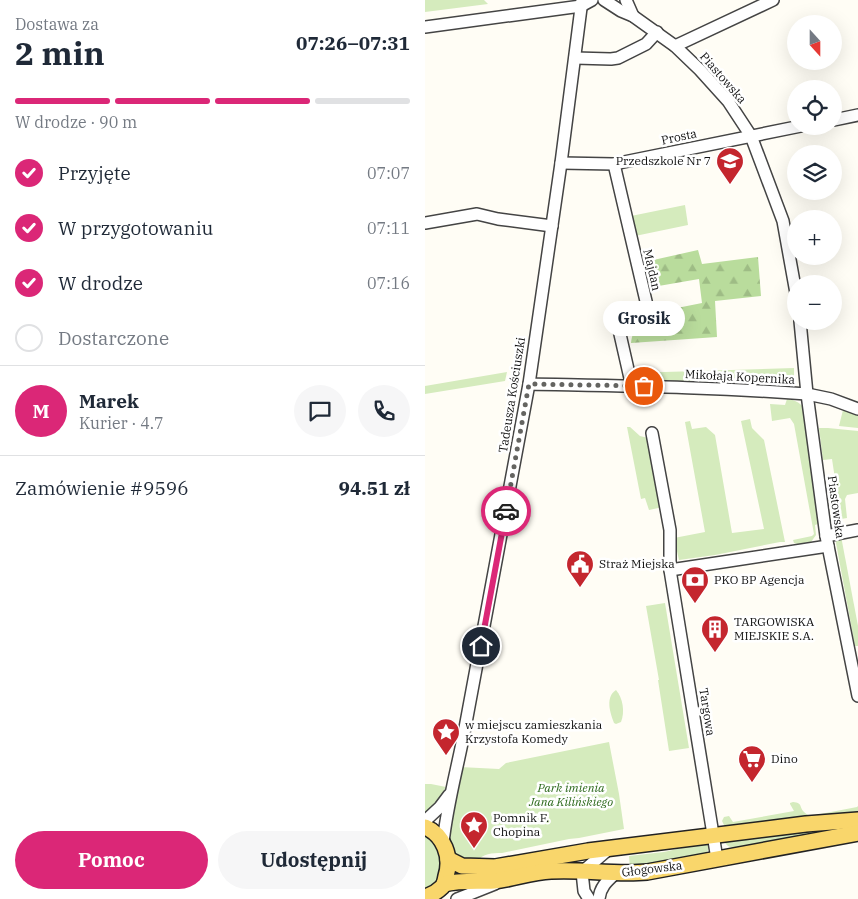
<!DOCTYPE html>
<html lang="pl">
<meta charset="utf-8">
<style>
:root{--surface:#fff;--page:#f6f6f7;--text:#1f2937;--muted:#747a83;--line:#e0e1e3;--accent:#db2777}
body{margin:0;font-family:"IBM Plex Serif",serif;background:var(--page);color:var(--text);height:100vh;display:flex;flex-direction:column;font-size:19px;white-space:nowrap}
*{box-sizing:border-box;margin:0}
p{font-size:16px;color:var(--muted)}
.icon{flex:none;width:28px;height:28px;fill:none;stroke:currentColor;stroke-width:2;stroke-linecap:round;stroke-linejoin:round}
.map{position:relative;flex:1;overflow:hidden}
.sheet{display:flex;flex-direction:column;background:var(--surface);width:425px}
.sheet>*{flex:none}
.needle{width:32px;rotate:159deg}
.tools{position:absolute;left:362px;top:15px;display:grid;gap:10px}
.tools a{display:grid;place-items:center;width:55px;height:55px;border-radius:50%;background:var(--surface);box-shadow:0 5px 20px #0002;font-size:25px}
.pin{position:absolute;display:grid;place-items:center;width:42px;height:42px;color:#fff;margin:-21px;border:2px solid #fff;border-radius:50%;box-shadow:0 1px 5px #0007}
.courier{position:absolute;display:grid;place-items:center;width:50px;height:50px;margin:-25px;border:4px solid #db2777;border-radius:50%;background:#fff;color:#222;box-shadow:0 1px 6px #0007}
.bubble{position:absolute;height:35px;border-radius:18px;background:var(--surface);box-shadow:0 5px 20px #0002;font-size:16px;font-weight:700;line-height:35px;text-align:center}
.headline em{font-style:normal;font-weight:700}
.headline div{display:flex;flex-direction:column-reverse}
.headline{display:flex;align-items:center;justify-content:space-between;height:85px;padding:0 15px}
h1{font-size:32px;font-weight:700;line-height:38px}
.bar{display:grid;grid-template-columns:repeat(4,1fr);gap:8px 5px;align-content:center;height:60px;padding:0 15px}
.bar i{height:6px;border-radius:4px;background:var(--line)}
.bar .on{background:var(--accent)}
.bar p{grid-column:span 4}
.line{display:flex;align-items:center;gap:12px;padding:0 15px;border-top:1px solid var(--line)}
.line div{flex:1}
.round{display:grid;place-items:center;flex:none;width:52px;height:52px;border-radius:26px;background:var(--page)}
ol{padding:0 15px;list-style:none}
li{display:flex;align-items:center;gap:15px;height:55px}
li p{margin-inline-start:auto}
li .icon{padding:5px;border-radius:50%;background:var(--accent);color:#fff;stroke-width:4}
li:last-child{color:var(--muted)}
li i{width:28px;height:28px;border:2px solid var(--line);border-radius:50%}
.action{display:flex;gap:10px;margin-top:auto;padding:10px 15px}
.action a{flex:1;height:58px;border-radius:30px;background:var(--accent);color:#fff;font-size:20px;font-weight:700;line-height:58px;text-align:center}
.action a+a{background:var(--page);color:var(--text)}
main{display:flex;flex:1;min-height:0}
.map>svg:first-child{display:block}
</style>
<main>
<section class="sheet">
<div class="headline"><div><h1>2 min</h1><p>Dostawa za</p></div><em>07:26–07:31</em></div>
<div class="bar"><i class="on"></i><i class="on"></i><i class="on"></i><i></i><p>W drodze · 90 m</p></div>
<ol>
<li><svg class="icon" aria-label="check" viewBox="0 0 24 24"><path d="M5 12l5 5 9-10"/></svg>Przyjęte<p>07:07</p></li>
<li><svg class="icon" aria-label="check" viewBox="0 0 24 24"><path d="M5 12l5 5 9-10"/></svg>W przygotowaniu<p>07:11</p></li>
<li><svg class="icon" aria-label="check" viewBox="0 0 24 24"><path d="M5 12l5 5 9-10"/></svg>W drodze<p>07:16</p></li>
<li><i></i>Dostarczone</li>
</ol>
<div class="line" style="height:90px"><b class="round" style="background:var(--accent);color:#fff">M</b><div><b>Marek</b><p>Kurier · 4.7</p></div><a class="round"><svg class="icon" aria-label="chat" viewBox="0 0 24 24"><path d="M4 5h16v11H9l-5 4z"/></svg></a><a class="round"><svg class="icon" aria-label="phone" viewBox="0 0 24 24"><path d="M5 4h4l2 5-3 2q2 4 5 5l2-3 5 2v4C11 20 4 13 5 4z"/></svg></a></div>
<div class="line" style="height:65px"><div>Zamówienie #9596</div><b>94.51 zł</b></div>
<div class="action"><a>Pomoc</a><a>Udostępnij</a></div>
</section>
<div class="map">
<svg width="433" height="899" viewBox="0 0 433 899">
<defs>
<pattern id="forest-firs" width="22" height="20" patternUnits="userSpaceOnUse" patternTransform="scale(1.25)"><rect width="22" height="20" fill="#b9dc9c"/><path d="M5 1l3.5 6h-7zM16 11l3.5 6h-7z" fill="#9ebc85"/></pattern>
</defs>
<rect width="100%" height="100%" fill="#fffdf5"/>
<g fill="#d5ebbd">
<path d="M 0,0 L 59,0 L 63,4 L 0,12 Z"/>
<path d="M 260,205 L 263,225 L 210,236 L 206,216 Z"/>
<path d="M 369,368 L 369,380 L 364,383 L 209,380 L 206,373 Z"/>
<path d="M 82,372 L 80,381 L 0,394 L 0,386 Z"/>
<path d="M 362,399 C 370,400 374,402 379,408 L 396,523 L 390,525 L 391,535 L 386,542 L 373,544 L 369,543 L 368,540 L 387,536 L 389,534 L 369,424 L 365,418 L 347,421 L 345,404 L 360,405 Z"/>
<path d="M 418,410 L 433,414 L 433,428 L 414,426 Z"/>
<path d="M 325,419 L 327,428 L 339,440 L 360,542 L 355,542 L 290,555 L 254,560 L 249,538 L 280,532 L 260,422 L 265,421 L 267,429 L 281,427 L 290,435 L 307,533 L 339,529 L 316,421 Z"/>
<path d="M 202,427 L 205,427 L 215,436 L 223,438 L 238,507 L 224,510 L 220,498 L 216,499 Z"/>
<path d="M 394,428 L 403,428 L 433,431 L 433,493 L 422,495 L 420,499 L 422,518 L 416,519 L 407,459 L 398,460 Z"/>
<path d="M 416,536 L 433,626 L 433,646 L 430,646 L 411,543 L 412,539 Z"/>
<path d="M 240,603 L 264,748 L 244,751 L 233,680 L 234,680 L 221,606 Z"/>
<path d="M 191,690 C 198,698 200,712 196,722 L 191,724 L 189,723 C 185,713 180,697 191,690 Z"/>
<path d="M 184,742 L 194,794 L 199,829 L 154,838 L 144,839 L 77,853 C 67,853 58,853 52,862 C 47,861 41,861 37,859 C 30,855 24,843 25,836 C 25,813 31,788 35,767 L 74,769 L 81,763 Z"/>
<path d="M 0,784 L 6,784 L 21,787 L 13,802 L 0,812 Z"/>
<path d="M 368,802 C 378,803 374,807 379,812 C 381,814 383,815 385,816 L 432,807 L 433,806 L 433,814 L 301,827 L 299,825 L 297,821 L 299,817 L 304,816 L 308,822 L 369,811 L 365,804 L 365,803 Z"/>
<path d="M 418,825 L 433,827 L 310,849 L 303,846 L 298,841 Z"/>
<path d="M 0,836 C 13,844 11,853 18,865 C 15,876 12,884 0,889 Z"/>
<path d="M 283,842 L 285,846 L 282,852 L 278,855 L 205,868 L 204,856 L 239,852 Z"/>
</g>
<path fill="url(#forest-firs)" d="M 273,250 L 277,264 L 333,257 L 336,296 L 290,301 L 292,337 L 206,343 C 208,327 214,325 227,317 L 227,313 L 277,303 L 274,279 L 222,288 L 215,263 Z"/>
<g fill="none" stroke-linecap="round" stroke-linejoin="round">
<g stroke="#444" stroke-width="14">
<g id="minor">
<path d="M 179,0 L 196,11 L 208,16 L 250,46 L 275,70 L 303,101 L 326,136 L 358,221 L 371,293"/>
<path d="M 201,0 L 208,16"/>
<path d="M 0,27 L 156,6 L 167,0"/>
<path d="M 250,46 L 348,0"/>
<path d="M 150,58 L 186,59 L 193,58 L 221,44 L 232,32"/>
<path d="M 409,120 L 433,115"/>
<path d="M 136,163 L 189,164 L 376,126"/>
<path d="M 189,164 L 224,314 L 192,321 L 207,387"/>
<path d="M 0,223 L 52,214 L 73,219 L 127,226"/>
<path d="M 375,321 L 382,394 L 401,536 L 433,696"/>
<path d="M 104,384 C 197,386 289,387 382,394 L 406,399 L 433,409"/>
<path d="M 227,433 L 245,530 L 245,570 L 292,859"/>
<path d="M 401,536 L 433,530"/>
<path d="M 245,570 L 403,546"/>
<path d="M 0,821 L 15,807 L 24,795"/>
<path d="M 18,843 C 22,804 33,766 40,728 L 104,384 L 136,163 L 157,0"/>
<path d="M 32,899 L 70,884"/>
<path d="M 164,899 L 159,891 L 157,872 L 185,848"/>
<path d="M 174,899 C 175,887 182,881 191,873"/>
</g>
</g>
<g stroke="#222" stroke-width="18">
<g id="major">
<path d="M 0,827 C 19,835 27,857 21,876 C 20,880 20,884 17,887 C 12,892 6,895 0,897"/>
<path d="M 23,859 L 37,866 L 70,867 L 163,851 L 381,824 L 433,820"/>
<path d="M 19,884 C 36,880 52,882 69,881 C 88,879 106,872 126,871 C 158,869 190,875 222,872 L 433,833"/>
</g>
</g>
<use href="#minor" stroke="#fff" stroke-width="11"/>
<use href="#major" stroke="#f9d66b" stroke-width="15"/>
</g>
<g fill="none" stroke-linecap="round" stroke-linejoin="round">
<path stroke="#646461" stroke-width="5" stroke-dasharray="0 9" d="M 81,511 L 104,384 L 219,386"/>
<path stroke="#db2777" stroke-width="6" d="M 56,646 L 81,511"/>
</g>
<defs>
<g id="school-pin" transform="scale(1.4375)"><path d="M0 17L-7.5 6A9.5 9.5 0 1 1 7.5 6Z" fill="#c4262e" stroke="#fff"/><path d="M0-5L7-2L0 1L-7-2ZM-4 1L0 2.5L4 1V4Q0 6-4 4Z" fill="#fff"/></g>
<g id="civic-pin" transform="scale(1.4375)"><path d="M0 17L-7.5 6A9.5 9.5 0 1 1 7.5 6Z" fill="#c4262e" stroke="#fff"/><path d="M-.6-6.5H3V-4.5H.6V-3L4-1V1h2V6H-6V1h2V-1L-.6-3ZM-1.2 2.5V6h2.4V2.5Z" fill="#fff"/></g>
<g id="bank-pin" transform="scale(1.4375)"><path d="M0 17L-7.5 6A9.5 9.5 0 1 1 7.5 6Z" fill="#c4262e" stroke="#fff"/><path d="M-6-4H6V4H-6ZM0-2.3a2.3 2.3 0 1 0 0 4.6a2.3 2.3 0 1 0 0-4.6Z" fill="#fff"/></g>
<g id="building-pin" transform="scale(1.4375)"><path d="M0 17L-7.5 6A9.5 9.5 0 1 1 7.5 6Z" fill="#c4262e" stroke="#fff"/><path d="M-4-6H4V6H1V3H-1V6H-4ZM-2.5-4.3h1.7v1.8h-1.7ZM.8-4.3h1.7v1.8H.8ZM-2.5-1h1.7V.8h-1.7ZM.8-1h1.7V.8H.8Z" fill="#fff"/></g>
<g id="sight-pin" transform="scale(1.4375)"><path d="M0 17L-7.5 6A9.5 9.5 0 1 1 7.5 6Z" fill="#c4262e" stroke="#fff"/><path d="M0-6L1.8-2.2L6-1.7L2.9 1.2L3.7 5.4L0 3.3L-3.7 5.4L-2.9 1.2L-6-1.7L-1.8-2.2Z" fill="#fff"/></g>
<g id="supermarket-pin" transform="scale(1.4375)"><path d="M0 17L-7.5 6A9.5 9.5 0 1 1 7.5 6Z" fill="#c4262e" stroke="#fff"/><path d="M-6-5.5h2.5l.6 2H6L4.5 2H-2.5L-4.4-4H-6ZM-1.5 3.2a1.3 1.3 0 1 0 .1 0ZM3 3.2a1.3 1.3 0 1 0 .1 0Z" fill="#fff"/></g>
</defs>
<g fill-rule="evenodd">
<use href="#school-pin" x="305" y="161"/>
<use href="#civic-pin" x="155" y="564"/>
<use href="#bank-pin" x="270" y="580"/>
<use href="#building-pin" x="290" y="629"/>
<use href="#sight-pin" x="21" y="732"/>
<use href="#supermarket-pin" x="327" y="759"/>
<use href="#sight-pin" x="49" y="825"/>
</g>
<g text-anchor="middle" stroke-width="5" stroke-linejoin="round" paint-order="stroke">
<g font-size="12" fill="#111" stroke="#fff">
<text transform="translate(298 78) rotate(49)" y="4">Piastowska</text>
<text transform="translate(254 137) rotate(-12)" y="4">Prosta</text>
<text transform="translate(227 270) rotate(77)" y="4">Majdan</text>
<text transform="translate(315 377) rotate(3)" y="4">Mikołaja Kopernika</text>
<text transform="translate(87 395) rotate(-81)" y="4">Tadeusza Kościuszki</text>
<text transform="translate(411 507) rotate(82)" y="4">Piastowska</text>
<text transform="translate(282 712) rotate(81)" y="4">Targowa</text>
<text transform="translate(227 869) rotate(-7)" y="4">Głogowska</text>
</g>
<g font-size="12" fill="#111" stroke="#fff" text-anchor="start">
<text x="286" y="165" text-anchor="end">Przedszkole Nr 7</text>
<text x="174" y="568">Straż Miejska</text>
<text x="289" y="584">PKO BP Agencja</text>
<text x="309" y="626">TARGOWISKA<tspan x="309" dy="14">MIEJSKIE S.A.</tspan></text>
<text x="40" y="729">w miejscu zamieszkania<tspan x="40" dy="14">Krzystofa Komedy</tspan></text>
<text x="346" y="763">Dino</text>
<text x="68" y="822">Pomnik F.<tspan x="68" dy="14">Chopina</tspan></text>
</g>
<g font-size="12" font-style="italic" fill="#2f6b1f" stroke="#fff">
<text x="146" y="792">Park imienia<tspan x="146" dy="14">Jana Kilińskiego</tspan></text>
</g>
</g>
</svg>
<div class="tools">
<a><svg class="needle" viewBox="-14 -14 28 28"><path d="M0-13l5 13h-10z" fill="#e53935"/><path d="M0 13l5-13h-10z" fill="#747a83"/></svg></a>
<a><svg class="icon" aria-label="locate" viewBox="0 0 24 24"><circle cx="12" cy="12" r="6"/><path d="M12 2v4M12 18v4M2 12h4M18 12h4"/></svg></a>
<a><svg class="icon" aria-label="layers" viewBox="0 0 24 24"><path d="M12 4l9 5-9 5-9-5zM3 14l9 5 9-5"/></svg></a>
<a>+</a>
<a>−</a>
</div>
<div class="pin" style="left:219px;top:386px;background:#ea580c"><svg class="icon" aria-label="bag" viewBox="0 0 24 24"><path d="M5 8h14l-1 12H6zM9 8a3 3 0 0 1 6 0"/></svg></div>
<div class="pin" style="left:56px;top:646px;background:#1f2937"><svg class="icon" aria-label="home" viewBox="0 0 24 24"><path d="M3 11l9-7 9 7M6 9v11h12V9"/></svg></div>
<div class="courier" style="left:81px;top:511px"><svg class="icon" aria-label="car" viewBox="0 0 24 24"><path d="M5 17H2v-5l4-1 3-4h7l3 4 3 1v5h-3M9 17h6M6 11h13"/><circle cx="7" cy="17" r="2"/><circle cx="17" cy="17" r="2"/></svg></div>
<div class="bubble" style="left:178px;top:301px;width:82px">Grosik</div>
</div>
</main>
